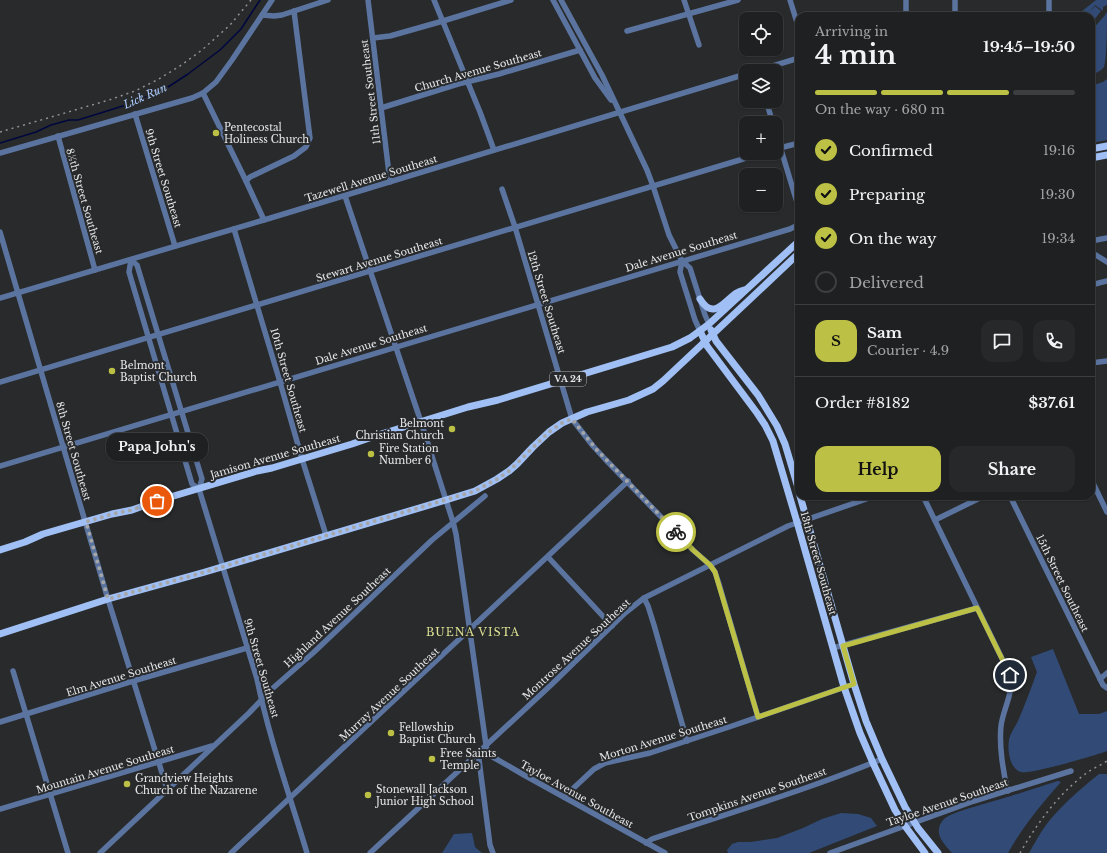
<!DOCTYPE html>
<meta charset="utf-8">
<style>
:root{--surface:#1e2021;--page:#26282a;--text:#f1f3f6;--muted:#a1a3a5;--line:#3c3e3f;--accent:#bcc044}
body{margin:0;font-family:"Libre Baskerville",serif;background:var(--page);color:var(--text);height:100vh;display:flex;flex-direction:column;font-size:15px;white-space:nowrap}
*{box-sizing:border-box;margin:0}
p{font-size:13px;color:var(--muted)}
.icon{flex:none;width:22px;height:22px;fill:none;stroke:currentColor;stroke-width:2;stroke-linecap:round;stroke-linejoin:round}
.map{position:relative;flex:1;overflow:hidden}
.panel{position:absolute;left:795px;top:12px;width:300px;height:488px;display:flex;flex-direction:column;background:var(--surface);border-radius:12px;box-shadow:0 1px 3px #0004,0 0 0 1px var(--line)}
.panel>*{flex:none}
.buttons{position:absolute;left:739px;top:12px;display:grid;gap:8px}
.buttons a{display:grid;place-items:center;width:44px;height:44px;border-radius:8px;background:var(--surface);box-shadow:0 1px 3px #0004,0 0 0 1px var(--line);font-size:20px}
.pin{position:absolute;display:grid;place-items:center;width:34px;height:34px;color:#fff;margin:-17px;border:2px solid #fff;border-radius:50%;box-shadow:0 1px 4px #0007}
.courier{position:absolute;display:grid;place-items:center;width:40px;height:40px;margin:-20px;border:3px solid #bcc044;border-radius:50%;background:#fff;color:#222;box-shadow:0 1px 5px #0007}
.bubble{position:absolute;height:28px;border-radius:12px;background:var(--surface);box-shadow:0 1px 3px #0004,0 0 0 1px var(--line);font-size:13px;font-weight:700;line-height:28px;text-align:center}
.summary em{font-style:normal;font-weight:700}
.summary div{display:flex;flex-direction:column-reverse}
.summary{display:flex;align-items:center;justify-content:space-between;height:68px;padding:0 20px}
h1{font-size:26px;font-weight:700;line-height:30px}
.bar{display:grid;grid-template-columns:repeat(4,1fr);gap:6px 4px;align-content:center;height:48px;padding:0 20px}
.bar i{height:5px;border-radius:3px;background:var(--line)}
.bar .on{background:var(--accent)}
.bar p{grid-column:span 4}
.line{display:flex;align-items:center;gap:10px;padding:0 20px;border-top:1px solid var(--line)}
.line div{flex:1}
.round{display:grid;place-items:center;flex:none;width:42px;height:42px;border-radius:12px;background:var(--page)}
ol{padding:0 20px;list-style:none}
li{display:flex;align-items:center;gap:12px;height:44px}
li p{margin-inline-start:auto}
li .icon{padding:4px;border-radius:50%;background:var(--accent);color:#111;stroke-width:4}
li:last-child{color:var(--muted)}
li i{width:22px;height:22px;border:2px solid var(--line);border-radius:50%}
.cta{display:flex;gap:8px;margin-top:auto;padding:8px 20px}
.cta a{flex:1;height:46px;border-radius:12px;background:var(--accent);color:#111;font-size:16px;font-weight:700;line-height:46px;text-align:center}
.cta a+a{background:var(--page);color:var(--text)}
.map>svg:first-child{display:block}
</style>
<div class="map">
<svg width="1107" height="853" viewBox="0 0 1107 853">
<rect width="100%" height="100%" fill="#282a2c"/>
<g fill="#324b76">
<path d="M 1096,0 L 1107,0 L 1107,5 L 1103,7 L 1103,11 L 1095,5 L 1088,14 L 1095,6 L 1101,11 L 1091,24 L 1091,16 L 1076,16 Z"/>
<path d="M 1105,13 L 1107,13 C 1107,25 1107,58 1104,67 C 1101,71 1096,73 1091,75 L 1091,31 L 1106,14 Z"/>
<path d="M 1107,79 L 1107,140 L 1091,143 L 1091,86 L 1103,82 Z"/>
<path d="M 1053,649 L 1079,714 L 1099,714 L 1107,711 L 1107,751 C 1097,755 1029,775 1021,772 C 1010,769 1007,751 1009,740 C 1010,734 1015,727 1018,721 C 1025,705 1031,688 1037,672 L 1031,657 Z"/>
<path d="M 1099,774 L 1107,774 L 1107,853 L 1029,853 C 1037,839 1045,824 1057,812 C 1070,798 1084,786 1099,774 Z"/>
<path d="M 1058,781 L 1061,782 C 1041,805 1023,826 1008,853 L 952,853 C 943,843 932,832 944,819 C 950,812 999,800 1011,796 C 1027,791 1042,786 1058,781 Z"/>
<path d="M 841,813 L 858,814 L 871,818 L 877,826 L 809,853 L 728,853 L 727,850 L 732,844 L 738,842 L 750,842 L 777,838 L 803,828 L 822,819 Z"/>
<path d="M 472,833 L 475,847 L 482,853 L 442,853 L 454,834 Z"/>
</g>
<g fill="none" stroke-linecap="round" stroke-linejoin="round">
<path stroke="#00073d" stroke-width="1.5" d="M 0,143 L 36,132 L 51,125 L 69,120 L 78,120 L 123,106 L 165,89 L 188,74 L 220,50 L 241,29 L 260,0"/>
<g stroke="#5b749f" stroke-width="5.5">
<path d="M 368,0 L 390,182"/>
<path d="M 434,0 L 480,112 L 494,150"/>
<path d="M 553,0 L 595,78 L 611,100"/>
<path d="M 561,0 L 602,75 L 647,170 L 653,186 L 669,235 L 682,261 L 690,268 L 705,315 L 709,324"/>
<path d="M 684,0 L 699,45"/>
<path d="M 790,0 L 799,29"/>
<path d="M 906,0 L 906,16"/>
<path d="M 262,15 L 274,16 L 282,15 L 328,0"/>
<path d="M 955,16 L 955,0"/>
<path d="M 1049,16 L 1049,0"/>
<path d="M 627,31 L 738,0"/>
<path d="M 373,38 L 390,36 L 443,21 L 511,0"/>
<path d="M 756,71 L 799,58"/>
<path d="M 203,93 L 246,181 L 264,220"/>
<path d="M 766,101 L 773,123"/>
<path d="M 381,108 L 458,84 L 499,74 L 580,50"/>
<path d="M 135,114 L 175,246"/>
<path d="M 776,133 L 799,209"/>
<path d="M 58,136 L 95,270"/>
<path d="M 776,149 L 799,143"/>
<path d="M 0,153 L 192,98 L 203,93 L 216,82 L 232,60 L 272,0"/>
<path d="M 246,181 L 250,177 L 294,156 L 306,147 L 310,138 L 294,11"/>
<path d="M 502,189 L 515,227 L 572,419 L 593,446 L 605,459 L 693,550 L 710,565 L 715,572 L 719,584 L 758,717"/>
<path d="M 345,196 L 421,422 L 453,522 L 456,534 L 462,575 L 486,745 L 487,750 L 491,756 L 524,775 L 665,853"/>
<path d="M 234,229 L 280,382 L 302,459 L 326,535"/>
<path d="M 0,232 L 107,596 L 167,789"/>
<path d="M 1091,241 L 1107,238"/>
<path d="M 1091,252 L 1107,262"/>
<path d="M 682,261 L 680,272 L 695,320 L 700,331"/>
<path d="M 1091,285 L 1107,281"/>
<path d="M 0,298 L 264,220 L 746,74"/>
<path d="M 1091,363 L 1107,361"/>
<path d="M 0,382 L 763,153"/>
<path d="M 0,466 L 790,229 L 796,226 L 799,220"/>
<path d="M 1091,479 L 1107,512"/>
<path d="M 199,489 L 192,484 L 129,272 L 131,260 L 137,265 L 202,479 L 199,489 L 257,679 C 269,738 290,796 307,853"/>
<path d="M 923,496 L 1010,675 C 1014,693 1003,709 1001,726 C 999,745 1003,773 1008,791"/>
<path d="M 1010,496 L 1093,665 L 1103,685 L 1107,688"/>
<path d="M 935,520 L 984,496"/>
<path d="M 548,557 L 612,626"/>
<path d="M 644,598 L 648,606 L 654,625 L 687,741"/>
<path d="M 833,648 L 977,608"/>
<path d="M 13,671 L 68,853"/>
<path d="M 1100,679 L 1107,673"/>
<path d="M 0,722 L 133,681 L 247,648"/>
<path d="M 478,752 L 490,845 L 493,853"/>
<path d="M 564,797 L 594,769 L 605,763 L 650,753 L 732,726 L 854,684"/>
<path d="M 0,809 L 212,746"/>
<path d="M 646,843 L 652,839 C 729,813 807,790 882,759"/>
<path d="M 100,853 L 249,713 L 273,688 L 313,653 L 432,540 L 485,496"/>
<path d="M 231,853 L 628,481"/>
<path d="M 370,853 L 551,685 L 625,613 L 644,598 L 788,526 L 875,496"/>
<path d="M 830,853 L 974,801 L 1071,771"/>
</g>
<g stroke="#a0bff4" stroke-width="7">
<path d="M 1091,149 L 1107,146"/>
<path d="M 1091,158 L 1107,155"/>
<path d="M 700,299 C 713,320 723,303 735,294 C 737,292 741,291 744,290"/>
<path d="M 711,330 L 716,341 L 758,395 L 777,426 L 785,444 L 799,491"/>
<path d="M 700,331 L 707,346 L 757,413 L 765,425 L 773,441 L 797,522 L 844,687 L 860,733 L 873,763 L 895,810 L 905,826 L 925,853"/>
<path d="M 800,496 L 854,684 L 866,721 L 882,759 L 905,807 L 918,828 L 938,853"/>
<path d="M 0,550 L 25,542 L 43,534 L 112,514 L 132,510 L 157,501 L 257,471 L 272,468 L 352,444 L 375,436 L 468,407 L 498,400 L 672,347 L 690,338 L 709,324 L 799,241"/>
<path d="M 0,634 L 108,599 L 205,572 L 446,500 L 475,491 L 497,479 L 509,471 L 517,464 L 533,447 L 549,432 L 562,423 L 587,412 L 629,400 L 653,389 L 663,381 L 799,253"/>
</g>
<g stroke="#909193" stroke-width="1.5" stroke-dasharray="2 4" stroke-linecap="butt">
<path d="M 0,132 L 109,100 L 135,91 L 157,80 L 180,66 L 202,50 L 230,25 L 251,0"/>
<path d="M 1020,853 C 1038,822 1059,793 1088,772 C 1094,768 1101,765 1107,761"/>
</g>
</g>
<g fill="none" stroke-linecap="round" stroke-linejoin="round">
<path stroke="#a5a6a8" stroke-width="4" stroke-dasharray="0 7.2" d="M 157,501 L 132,510 L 112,514 L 86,522 L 108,599 L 205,572 L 475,491 L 497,479 L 509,471 L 549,432 L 562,423 L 572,419 L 596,449 L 676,532"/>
<path stroke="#bcc044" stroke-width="5" d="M 676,532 L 693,550 L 710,565 L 715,572 L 758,717 L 854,684 L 843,646 L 977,608 L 1010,675"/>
</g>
<g fill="#bcc044" stroke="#282a2c" stroke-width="1.5">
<circle cx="216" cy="133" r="4"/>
<circle cx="112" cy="371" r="4"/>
<circle cx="452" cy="429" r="4"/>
<circle cx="371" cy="454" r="4"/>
<circle cx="391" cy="733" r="4"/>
<circle cx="432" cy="759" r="4"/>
<circle cx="127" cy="784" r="4"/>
<circle cx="368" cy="795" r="4"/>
</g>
<g text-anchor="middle" stroke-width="4" stroke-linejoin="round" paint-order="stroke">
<rect fill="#282a2c" stroke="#aeafb1" stroke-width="1" x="550" y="372" width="36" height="14" rx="3"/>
<g font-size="9" font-weight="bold" fill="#e8e8ea">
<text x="568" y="382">VA 24</text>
</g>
<g font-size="10" fill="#e8e8ea" stroke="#282a2c">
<text transform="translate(478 70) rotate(-16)" y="4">Church Avenue Southeast</text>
<text transform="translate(370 92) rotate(-97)" y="4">11th Street Southeast</text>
<text transform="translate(164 178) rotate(73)" y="4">9th Street Southeast</text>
<text transform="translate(371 178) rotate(-17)" y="4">Tazewell Avenue Southeast</text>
<text transform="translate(85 201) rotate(74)" y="4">8½th Street Southeast</text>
<text transform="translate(681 251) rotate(-17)" y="4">Dale Avenue Southeast</text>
<text transform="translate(379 259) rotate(-17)" y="4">Stewart Avenue Southeast</text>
<text transform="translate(547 302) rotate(73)" y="4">12th Street Southeast</text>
<text transform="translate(371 344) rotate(-17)" y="4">Dale Avenue Southeast</text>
<text transform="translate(289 380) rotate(74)" y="4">10th Street Southeast</text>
<text transform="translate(74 451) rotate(74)" y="4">8th Street Southeast</text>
<text transform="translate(275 456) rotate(-16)" y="4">Jamison Avenue Southeast</text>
<text transform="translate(819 563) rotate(74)" y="4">13th Street Southeast</text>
<text transform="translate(1063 583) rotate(64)" y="4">15th Street Southeast</text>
<text transform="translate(337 617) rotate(-43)" y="4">Highland Avenue Southeast</text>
<text transform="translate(576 649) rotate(-43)" y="4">Montrose Avenue Southeast</text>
<text transform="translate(262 668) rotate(74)" y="4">9th Street Southeast</text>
<text transform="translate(121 676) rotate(-17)" y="4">Elm Avenue Southeast</text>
<text transform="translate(389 694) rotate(-43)" y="4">Murray Avenue Southeast</text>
<text transform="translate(663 738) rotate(-17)" y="4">Morton Avenue Southeast</text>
<text transform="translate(105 769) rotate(-17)" y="4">Mountain Avenue Southeast</text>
<text transform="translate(577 794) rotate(29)" y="4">Tayloe Avenue Southeast</text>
<text transform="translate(757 794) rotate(-19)" y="4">Tompkins Avenue Southeast</text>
<text transform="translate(947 802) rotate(-19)" y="4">Tayloe Avenue Southeast</text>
</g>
<g font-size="10" fill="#e8e8ea" stroke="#282a2c" text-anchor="start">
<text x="224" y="131">Pentecostal<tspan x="224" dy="12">Holiness Church</tspan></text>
<text x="120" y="369">Belmont<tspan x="120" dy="12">Baptist Church</tspan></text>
<text x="444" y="427" text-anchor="end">Belmont<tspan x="444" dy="12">Christian Church</tspan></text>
<text x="379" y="452">Fire Station<tspan x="379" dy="12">Number 6</tspan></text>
<text x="399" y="731">Fellowship<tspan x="399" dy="12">Baptist Church</tspan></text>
<text x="440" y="757">Free Saints<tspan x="440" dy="12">Temple</tspan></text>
<text x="135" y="782">Grandview Heights<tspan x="135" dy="12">Church of the Nazarene</tspan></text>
<text x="376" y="793">Stonewall Jackson<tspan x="376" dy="12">Junior High School</tspan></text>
</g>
<g font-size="11" font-style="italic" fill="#accbff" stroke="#282a2c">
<text transform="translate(145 96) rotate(-24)" y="4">Lick Run</text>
</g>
<g font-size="11" letter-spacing="1" fill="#dbdf91" stroke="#282a2c">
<text x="473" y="636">BUENA VISTA</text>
</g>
</g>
</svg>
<div class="buttons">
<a><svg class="icon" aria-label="locate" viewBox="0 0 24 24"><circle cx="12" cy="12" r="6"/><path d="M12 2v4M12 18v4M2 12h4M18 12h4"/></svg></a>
<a><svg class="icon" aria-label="layers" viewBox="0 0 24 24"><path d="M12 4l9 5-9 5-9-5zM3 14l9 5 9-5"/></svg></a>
<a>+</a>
<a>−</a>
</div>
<div class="pin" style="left:157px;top:501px;background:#ea580c"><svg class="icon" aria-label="bag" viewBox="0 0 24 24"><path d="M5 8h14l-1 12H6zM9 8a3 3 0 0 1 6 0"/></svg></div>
<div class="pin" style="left:1010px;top:675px;background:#1f2937"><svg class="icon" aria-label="home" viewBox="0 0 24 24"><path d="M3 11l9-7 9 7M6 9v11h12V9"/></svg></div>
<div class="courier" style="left:676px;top:532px"><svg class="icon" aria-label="bike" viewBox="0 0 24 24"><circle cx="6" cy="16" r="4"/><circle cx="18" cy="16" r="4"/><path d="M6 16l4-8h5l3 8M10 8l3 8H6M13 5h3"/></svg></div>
<div class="bubble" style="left:106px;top:433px;width:102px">Papa John's</div>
<section class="panel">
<div class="summary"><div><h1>4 min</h1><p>Arriving in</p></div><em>19:45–19:50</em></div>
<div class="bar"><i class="on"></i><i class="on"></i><i class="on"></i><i></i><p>On the way · 680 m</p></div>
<ol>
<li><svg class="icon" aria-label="check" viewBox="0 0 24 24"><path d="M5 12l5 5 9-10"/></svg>Confirmed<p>19:16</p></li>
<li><svg class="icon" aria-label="check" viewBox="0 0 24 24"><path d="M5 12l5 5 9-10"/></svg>Preparing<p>19:30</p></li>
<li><svg class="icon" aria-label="check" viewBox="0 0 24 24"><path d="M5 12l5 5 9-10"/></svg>On the way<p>19:34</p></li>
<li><i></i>Delivered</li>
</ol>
<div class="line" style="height:72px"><b class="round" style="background:var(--accent);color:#111">S</b><div><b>Sam</b><p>Courier · 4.9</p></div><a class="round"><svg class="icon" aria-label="chat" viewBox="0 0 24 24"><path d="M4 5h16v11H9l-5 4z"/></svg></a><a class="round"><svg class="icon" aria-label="phone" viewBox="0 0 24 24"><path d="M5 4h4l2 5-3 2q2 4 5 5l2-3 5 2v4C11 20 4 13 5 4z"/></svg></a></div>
<div class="line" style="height:52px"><div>Order #8182</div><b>$37.61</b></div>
<div class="cta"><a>Help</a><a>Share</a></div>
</section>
</div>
